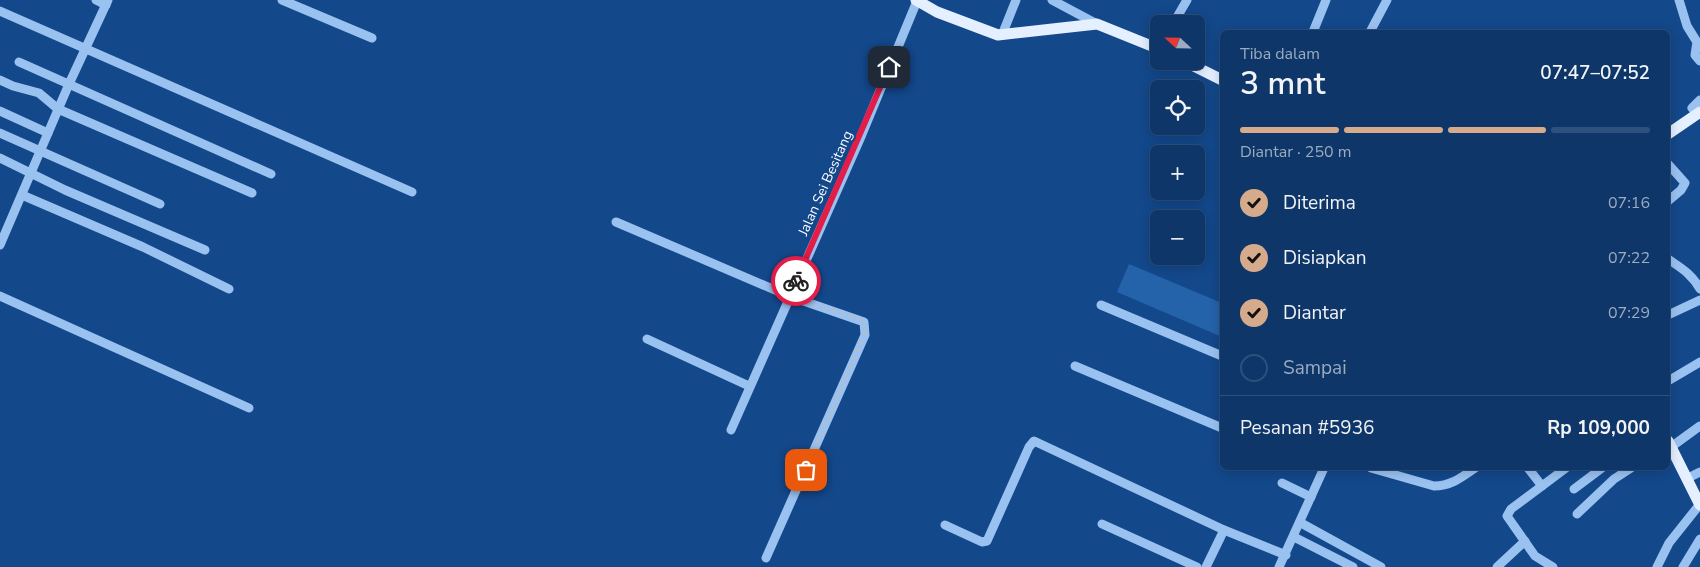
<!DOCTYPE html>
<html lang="id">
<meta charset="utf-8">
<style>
:root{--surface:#0e3668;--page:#1c4171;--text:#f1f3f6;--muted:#9babc0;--line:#2e507c;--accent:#d6ab8b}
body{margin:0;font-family:"Nunito Sans",sans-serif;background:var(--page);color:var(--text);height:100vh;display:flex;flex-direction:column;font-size:19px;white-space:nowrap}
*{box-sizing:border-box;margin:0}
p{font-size:16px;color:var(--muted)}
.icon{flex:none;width:28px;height:28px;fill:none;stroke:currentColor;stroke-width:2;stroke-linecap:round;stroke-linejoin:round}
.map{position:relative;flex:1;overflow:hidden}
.drawer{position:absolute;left:1220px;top:30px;width:450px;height:440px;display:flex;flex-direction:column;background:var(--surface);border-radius:8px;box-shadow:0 2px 12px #0003,0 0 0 1px var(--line)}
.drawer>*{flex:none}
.needle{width:32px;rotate:292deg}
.buttons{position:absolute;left:1150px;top:15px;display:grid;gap:10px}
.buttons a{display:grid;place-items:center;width:55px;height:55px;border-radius:8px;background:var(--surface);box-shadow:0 2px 12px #0003,0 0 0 1px var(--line);font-size:25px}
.pin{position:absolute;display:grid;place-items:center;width:42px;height:42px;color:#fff;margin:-21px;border-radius:10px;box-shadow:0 2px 8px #0006}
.courier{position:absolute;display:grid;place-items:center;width:50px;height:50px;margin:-25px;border:4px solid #e11d48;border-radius:50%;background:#fff;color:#222;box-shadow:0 1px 6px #0007}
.overview em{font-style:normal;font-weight:600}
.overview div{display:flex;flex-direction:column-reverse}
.overview{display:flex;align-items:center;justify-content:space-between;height:85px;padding:0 20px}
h1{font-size:32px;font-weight:600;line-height:38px}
.bar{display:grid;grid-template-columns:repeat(4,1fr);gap:8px 5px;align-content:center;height:60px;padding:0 20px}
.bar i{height:6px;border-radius:4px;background:var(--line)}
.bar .current{background:var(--accent)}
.bar p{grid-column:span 4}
.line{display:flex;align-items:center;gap:12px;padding:0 20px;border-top:1px solid var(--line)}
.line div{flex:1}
ol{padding:0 20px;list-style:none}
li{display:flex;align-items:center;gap:15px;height:55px}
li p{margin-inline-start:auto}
li .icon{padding:5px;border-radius:50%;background:var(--accent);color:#111;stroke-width:4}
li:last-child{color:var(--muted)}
li i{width:28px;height:28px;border:2px solid var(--line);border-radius:50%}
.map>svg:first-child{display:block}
</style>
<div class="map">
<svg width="1700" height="567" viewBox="0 0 1700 567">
<rect width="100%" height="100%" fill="#13488b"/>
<path fill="#2462aa" d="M 1129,264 L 1222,303 L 1222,337 L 1117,292 Z"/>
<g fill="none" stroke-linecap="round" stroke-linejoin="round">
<g stroke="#9ac2f1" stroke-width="9">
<path d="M 96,0 L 106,5"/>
<path d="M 282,0 L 372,38"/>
<path d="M 1052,0 L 1097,24"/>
<path d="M 1679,0 L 1687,26 L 1697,42 L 1695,55 L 1700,61"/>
<path d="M 0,11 L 412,192"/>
<path d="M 1173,24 L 1187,0"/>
<path d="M 1313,32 L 1326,0"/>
<path d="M 1370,32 L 1387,0"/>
<path d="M 1002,35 L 1016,0"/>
<path d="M 19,62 L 271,174"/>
<path d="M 0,80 L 13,86 L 39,93 L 58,109 L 252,193"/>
<path d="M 0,111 L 48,133"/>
<path d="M 1696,113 L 1692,108 L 1700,100"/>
<path d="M 0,133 L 160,204"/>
<path d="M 0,158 L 65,190 L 205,250"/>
<path d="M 1668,164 L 1685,183 L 1681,190 L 1668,201"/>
<path d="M 22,195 L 143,247 L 229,289"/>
<path d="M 616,222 L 789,296 L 864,322 L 865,335 L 766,558"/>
<path d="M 0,245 L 69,84 L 108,0"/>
<path d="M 1668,259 C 1681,268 1692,274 1700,289"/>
<path d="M 0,296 L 249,408"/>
<path d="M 1101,305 L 1222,356"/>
<path d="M 1668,315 L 1700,300"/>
<path d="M 647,339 L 749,386"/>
<path d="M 1075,366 L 1222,428"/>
<path d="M 1668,381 L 1700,362"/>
<path d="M 731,430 L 860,139 L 917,1"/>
<path d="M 1671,447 L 1700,426"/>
<path d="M 1371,468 L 1434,486 C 1451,486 1462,477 1475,468"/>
<path d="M 1528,468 L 1542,486"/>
<path d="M 1688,478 L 1700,472"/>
<path d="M 1282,483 L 1311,497"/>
<path d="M 1574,489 L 1602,468"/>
<path d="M 1577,514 L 1614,479 L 1631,468"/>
<path d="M 1301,523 L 1381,567"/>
<path d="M 1102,524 L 1197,567"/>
<path d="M 945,525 L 982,542 L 987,541 L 1029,447 L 1034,441 L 1224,530 L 1286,555"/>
<path d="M 1294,537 L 1353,567"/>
<path d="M 1206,567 L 1224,530"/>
<path d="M 1279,567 L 1324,468"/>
<path d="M 1497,567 L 1525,541"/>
<path d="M 1553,567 L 1535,556 L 1507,516 L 1511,509 L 1566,468"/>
<path d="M 1657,567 L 1669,543 L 1700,504"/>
<path d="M 1683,567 L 1700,539"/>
</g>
<g stroke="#e4efff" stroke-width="11">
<path d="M 916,0 L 937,12 L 998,35 L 1097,24 L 1159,49"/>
<path d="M 1184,61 L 1222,80"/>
<path d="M 1668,134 L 1700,112"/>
<path d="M 1668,441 L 1700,505"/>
</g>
</g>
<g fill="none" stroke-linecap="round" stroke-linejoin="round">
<path stroke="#acbfd6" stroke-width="5" stroke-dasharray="0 9" d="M 796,281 L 789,296 L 862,320 L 866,330 L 806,470"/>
<path stroke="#e11d48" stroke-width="6" d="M 796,281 L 889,67"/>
</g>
<g text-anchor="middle" stroke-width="4.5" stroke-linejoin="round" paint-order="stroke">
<g font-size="14" fill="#fff" stroke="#13488b">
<text transform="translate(825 183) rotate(-66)" y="5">Jalan Sei Besitang</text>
</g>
</g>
</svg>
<div class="buttons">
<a><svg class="needle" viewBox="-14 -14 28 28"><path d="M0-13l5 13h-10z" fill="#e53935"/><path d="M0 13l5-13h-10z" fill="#9babc0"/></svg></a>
<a><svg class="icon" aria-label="locate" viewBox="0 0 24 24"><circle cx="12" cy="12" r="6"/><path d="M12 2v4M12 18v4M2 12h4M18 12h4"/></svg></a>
<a>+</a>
<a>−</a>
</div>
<div class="pin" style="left:806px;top:470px;background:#ea580c"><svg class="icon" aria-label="bag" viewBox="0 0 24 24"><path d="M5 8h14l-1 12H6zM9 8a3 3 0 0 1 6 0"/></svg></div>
<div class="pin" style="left:889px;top:67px;background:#1f2937"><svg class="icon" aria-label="home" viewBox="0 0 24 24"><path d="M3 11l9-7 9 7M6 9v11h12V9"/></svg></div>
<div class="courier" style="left:796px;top:281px"><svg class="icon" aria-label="bike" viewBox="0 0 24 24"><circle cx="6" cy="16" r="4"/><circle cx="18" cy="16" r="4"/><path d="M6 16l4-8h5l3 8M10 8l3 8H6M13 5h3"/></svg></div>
<section class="drawer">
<div class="overview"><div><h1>3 mnt</h1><p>Tiba dalam</p></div><em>07:47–07:52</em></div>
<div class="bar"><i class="current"></i><i class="current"></i><i class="current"></i><i></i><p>Diantar · 250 m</p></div>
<ol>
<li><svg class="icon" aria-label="check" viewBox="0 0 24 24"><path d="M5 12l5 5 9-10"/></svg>Diterima<p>07:16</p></li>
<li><svg class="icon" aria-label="check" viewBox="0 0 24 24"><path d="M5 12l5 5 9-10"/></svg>Disiapkan<p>07:22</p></li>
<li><svg class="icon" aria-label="check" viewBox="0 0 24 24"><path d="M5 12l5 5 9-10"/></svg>Diantar<p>07:29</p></li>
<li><i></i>Sampai</li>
</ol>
<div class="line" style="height:65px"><div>Pesanan #5936</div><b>Rp 109,000</b></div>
</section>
</div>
